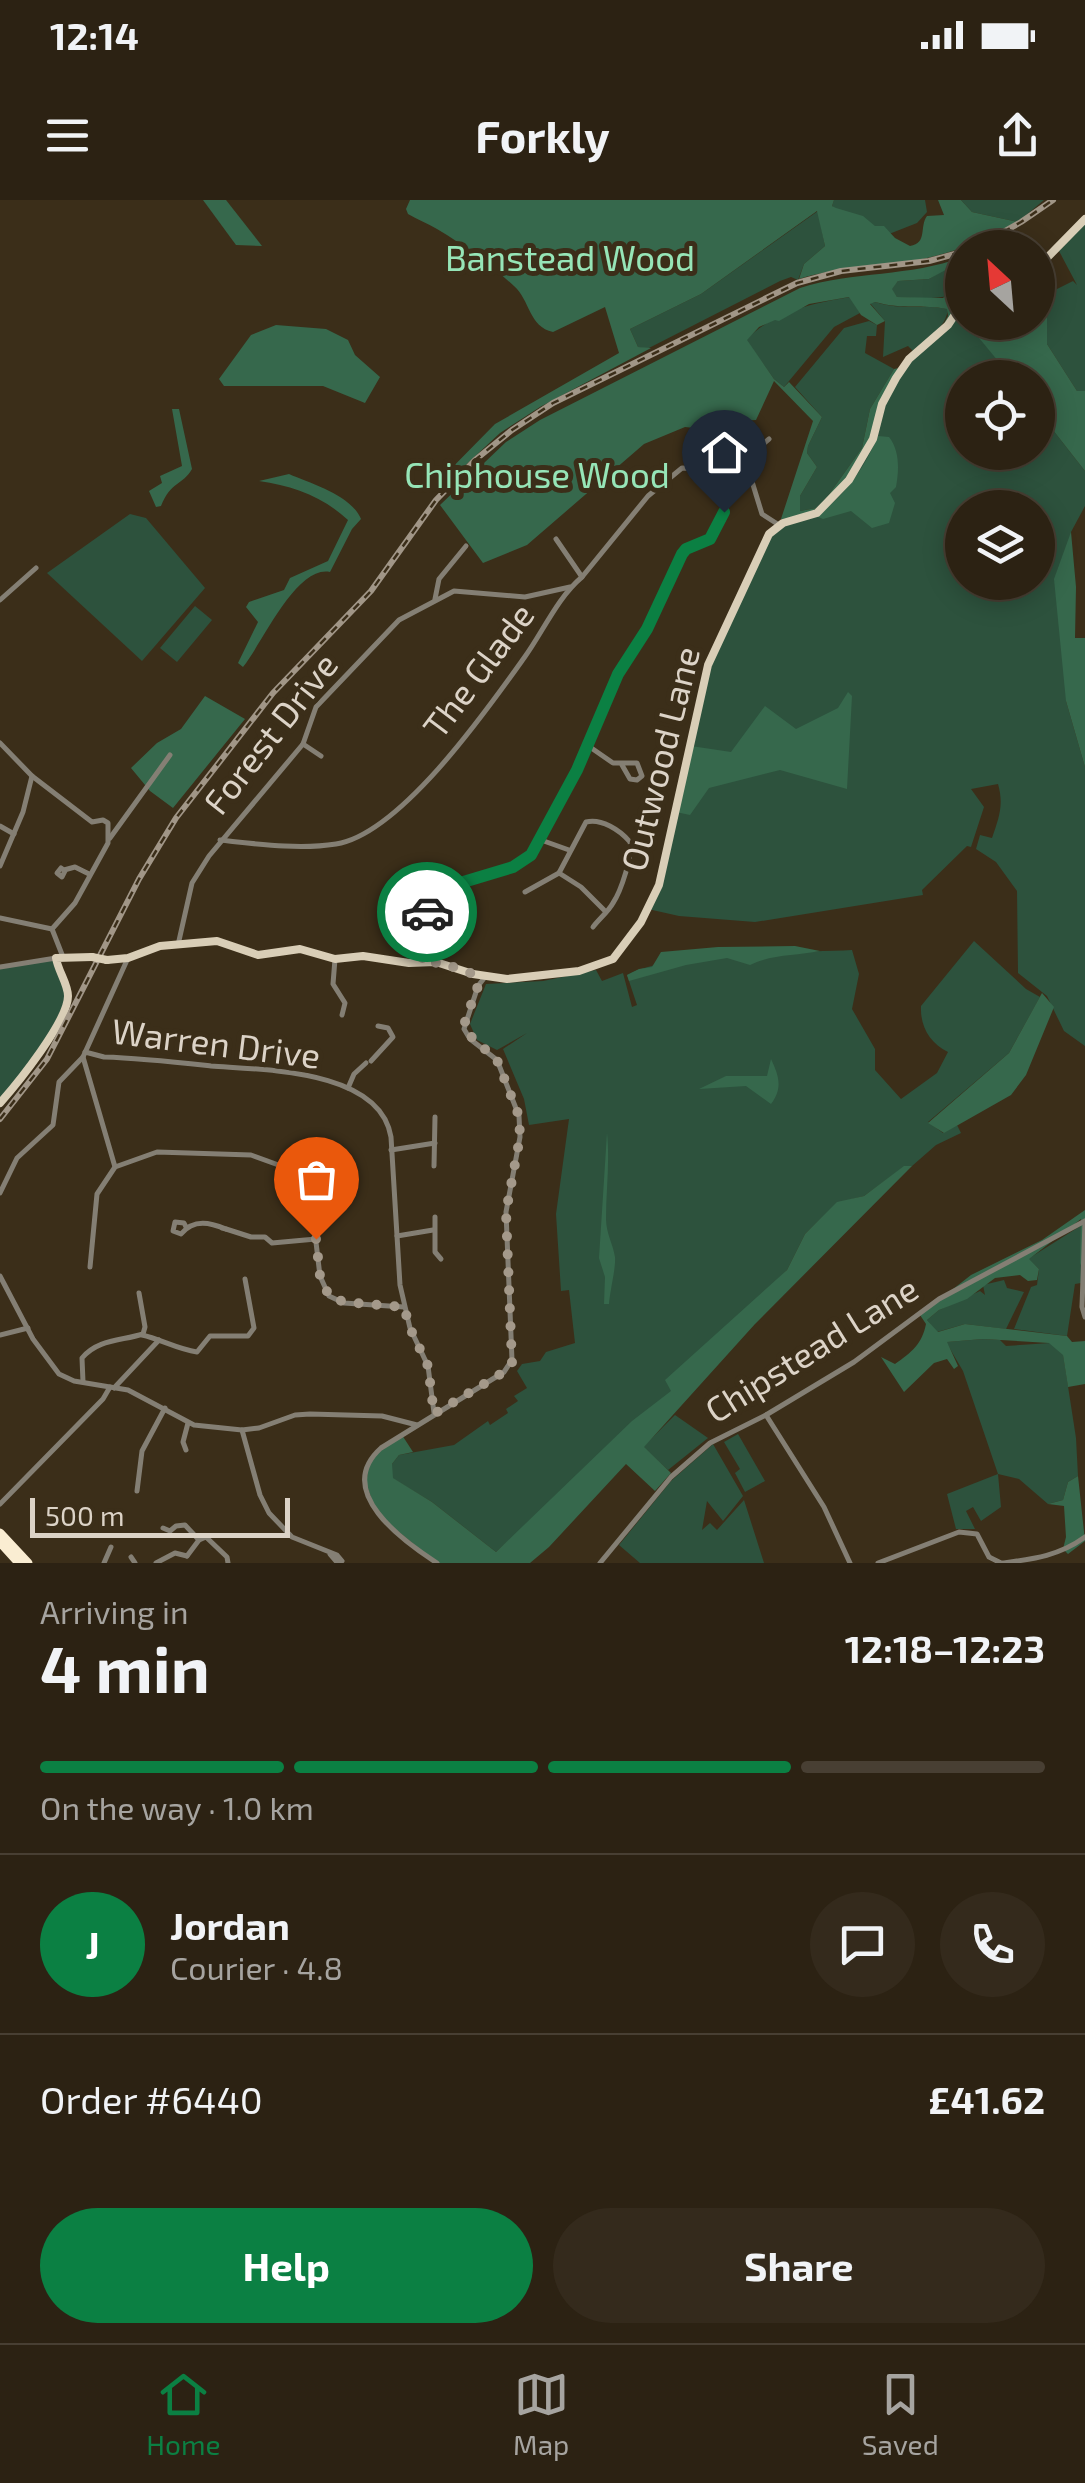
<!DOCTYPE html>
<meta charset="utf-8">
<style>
:root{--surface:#2c2213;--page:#342a1c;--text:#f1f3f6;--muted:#a6a4a0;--line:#483f33;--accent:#0b8043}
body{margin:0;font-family:"Exo 2",sans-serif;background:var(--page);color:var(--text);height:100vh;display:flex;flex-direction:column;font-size:38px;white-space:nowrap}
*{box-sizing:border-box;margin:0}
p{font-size:32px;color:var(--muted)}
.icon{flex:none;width:55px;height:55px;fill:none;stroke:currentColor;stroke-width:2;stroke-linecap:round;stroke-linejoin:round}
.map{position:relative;height:1363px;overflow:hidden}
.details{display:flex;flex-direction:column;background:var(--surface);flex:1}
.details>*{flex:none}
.needle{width:65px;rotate:334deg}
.fabs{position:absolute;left:945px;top:30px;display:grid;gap:20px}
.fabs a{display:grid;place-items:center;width:110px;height:110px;border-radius:50%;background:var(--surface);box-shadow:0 5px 25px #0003,0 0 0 2px var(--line);font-size:50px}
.scale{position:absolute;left:30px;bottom:25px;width:260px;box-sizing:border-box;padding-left:10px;border:5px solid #dcd3c7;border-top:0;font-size:28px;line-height:35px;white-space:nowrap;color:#dcd3c7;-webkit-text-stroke:8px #3b2e19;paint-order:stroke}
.pin{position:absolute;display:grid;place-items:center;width:85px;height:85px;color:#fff;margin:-102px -42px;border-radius:50% 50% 50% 0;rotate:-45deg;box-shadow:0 0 10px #0007}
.pin .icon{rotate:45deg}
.courier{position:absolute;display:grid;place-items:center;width:100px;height:100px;margin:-50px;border:8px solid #0b8043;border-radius:50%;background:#fff;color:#222;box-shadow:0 2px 12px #0007}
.summary em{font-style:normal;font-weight:700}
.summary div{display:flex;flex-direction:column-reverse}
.summary{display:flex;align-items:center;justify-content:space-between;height:170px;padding:0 40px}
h1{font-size:65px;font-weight:700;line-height:75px}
.bar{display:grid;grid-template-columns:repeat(4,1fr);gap:15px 10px;align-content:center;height:120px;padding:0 40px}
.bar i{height:12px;border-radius:8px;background:var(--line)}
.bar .current{background:var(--accent)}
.bar p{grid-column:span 4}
.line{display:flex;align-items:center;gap:25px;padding:0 40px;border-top:2px solid var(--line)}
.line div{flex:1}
.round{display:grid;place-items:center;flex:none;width:105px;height:105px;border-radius:52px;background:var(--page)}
.primary-button{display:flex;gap:20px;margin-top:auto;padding:20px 40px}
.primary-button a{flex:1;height:115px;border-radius:60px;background:var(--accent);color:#fff;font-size:40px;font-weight:700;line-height:115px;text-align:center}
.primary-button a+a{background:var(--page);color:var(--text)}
.status{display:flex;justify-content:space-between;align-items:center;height:70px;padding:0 50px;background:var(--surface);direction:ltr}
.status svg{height:28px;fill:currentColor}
header{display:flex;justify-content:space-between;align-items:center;height:130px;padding:0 40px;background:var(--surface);font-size:45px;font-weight:700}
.menu{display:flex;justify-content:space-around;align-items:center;height:140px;border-top:2px solid var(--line);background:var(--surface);font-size:28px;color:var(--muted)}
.menu a{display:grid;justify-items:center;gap:5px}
.menu .current{color:var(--accent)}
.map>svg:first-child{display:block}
</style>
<div class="status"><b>12:14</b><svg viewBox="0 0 49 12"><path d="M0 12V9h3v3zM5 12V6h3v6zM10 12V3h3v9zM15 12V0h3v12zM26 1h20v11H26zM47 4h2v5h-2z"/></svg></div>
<header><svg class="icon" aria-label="menu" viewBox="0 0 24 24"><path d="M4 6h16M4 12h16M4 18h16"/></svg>Forkly<svg class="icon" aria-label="share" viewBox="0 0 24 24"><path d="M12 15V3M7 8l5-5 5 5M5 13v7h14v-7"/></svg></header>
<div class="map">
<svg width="1085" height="1363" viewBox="0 0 1085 1363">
<rect width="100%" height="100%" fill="#3b2e19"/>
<g fill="#2d523d" fill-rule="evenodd">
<path d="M 834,0 L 925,0 L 927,12 L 917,23 L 889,34 L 836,9 L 832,6 Z"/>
<path d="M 961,0 L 1044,0 L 1018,22 L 972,12 Z"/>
<path d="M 818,11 L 825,46 L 804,64 L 798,80 L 791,77 L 780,81 L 647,149 L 638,147 L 630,129 L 701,94 Z"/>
<path d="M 1085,24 L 1085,191 L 1077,191 L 1047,144 L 1046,115 L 1038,121 L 1038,84 L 1047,94 L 1073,81 L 1077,85 L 1059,51 Z"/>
<path d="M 951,65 L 962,93 C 941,99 919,99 897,97 L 891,89 L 898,81 L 929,79 Z"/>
<path d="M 850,97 L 860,113 L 834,127 L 784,187 L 774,179 L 746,140 C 773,112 813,103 850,97 Z"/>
<path d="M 875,102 C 904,111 923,104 948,109 C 946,128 927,139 913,151 L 908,146 L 883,157 L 885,121 L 870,103 Z"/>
<path d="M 962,112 L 962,122 L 972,123 L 976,133 L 1011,177 L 962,178 L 962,252 L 1038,252 L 1038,211 L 1085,271 L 1085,306 L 1071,332 L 1066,501 L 1085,567 L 1085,846 L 1064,831 L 1047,796 L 1018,773 L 1017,691 L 996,662 L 976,649 L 980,635 L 992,638 C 999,618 1004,605 998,584 L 971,589 L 984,607 L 971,647 L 967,646 L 922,690 L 923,695 L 755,722 L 679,716 L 648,709 L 656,693 L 708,465 L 771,336 L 786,324 L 810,318 L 852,280 L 878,233 L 884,204 L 910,161 ZM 962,308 L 1038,308 L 1038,382 L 962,382 Z"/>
<path d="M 869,121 L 877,125 L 876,136 L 867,136 L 865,153 L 894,169 L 870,209 L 862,248 L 825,300 L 816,308 L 800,311 L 800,296 L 817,267 L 807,253 L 808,246 L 822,217 L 795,187 L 844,128 Z"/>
<path d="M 130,314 L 146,318 L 205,388 L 142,461 L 47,373 Z"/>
<path d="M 195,406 L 212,420 L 177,462 L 160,448 Z"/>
<path d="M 974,741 L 1026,789 L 1040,797 L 1009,853 L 928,922 L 943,933 L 957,925 L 961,933 L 936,945 L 912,966 L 904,967 L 864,996 L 837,1003 L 805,1034 L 787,1070 L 693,1174 L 496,1352 L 432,1302 L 392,1278 L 392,1264 L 399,1255 L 454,1245 L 488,1221 L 490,1225 L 508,1213 L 506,1209 L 518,1201 L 514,1196 L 527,1188 L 517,1171 L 522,1164 L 540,1161 L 546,1152 L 575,1143 L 569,1090 L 561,1091 L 556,1014 L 569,919 L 529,925 L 524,899 L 503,849 L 527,833 L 497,850 L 477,840 L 470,824 L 486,784 L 543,781 L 596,770 L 602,781 L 623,773 L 632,807 L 637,805 L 627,775 C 672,751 798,753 852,750 L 859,774 L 852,809 L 875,849 L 875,870 L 901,899 L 937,873 L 948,852 C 930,843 920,827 921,806 Z"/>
<path d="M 56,758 L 68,793 L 50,835 L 0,903 L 0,767 Z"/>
<path d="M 1082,1025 L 1081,1083 L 1075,1084 L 1067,1136 L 1014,1129 L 1031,1087 L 1037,1085 L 1039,1069 L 1028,1059 Z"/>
<path d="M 1004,1080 L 1007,1088 L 1024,1092 L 1006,1129 L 965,1124 L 937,1132 L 927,1120 L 939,1110 L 980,1091 L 985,1095 L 983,1085 Z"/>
<path d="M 983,1139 L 1000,1140 L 1006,1146 L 1050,1143 L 1063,1154 L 1076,1238 L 1078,1276 L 1068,1282 L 1063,1300 L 1048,1304 L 1019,1279 L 998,1274 L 1001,1307 L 981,1321 L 973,1307 L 966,1311 L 975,1329 L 956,1329 L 947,1294 L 998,1274 L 963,1171 L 946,1142 Z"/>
<path d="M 675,1215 L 708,1238 L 668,1270 L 643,1247 Z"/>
<path d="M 738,1234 L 765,1281 L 745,1292 L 735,1273 L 740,1269 L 724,1242 Z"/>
<path d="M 713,1244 L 743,1296 L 723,1321 L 707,1301 L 702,1330 L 710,1323 L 717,1330 L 744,1300 L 764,1363 L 640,1363 L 619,1345 L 671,1281 Z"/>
</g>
<g fill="#36684c">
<path d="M 203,0 L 226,0 L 262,46 L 236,45 Z"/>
<path d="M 410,0 L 834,0 L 832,6 L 836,8 L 863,16 L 875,26 L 884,26 L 895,38 L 910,46 C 928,43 919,27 927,16 L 944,15 L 938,0 L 961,0 L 972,12 L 1018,22 C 991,38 961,50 931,57 C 887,68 842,65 799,79 L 804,64 L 825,46 L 817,11 L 701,94 L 630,129 L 638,147 L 651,148 L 540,207 L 500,233 L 440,289 L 436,284 L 495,224 L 619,153 L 605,107 L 553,132 C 529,127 530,100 514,86 C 490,64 464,45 437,29 C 427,23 418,20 408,14 L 406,9 Z"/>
<path d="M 962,57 L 962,61 L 929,79 L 898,81 L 892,89 L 897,97 L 943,98 L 952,89 L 962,93 L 962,102 L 942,127 L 948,116 L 947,109 C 922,104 904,110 875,102 L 870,104 L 885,121 L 877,125 L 861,115 L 849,97 L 809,104 L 779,121 L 775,120 L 759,127 L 747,140 L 774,179 L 784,187 L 789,182 L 822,217 L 808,246 L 807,253 L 817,267 L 800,296 L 800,311 L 816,308 L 825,300 L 862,248 L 870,209 L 894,169 L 899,168 C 878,219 848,319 781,319 L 813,221 L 774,181 L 756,220 L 726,222 L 722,231 L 685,227 L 644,244 L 527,345 L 483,363 L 440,305 L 506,242 L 540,220 L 800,88 C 853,71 911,77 962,57 Z"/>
<path d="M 1047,115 L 1047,144 L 1077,191 L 1085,191 L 1085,271 L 1038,211 L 1038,178 L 1011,177 L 975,133 L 972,123 L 980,123 L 988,132 L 1012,138 Z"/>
<path d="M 276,125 L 326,129 L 348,140 L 355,155 L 380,177 L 365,203 L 323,186 L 224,186 L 219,179 L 251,135 Z"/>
<path d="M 172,209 L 179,209 L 192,269 C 182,286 171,281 161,306 L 156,307 L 149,291 L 162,283 L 160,276 L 182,266 Z"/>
<path d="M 878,236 L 889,237 C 900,251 899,270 896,287 L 890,293 L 895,303 L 889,323 L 872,328 L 851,311 L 823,319 L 816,316 C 845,296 864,269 878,236 Z"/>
<path d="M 289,274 C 312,284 351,295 361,319 L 352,329 L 330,372 C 296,365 262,444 243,467 L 238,463 L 258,422 L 246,407 L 249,402 L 284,390 L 290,378 L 328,361 L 348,320 C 322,296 293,286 259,281 Z"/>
<path d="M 1071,332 L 1076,387 L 1075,438 L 1085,438 L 1085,567 L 1066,501 L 1054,379 Z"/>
<path d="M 848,492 L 852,496 L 847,589 L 780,570 L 709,588 L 690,615 L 676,612 L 691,546 L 731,552 L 765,506 L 796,529 L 838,508 Z"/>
<path d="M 205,496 L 245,519 L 173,608 L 150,591 L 131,568 L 157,543 L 181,529 Z"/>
<path d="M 795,746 L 820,751 C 796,756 772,754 750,765 L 727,758 L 686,765 L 629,781 L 627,775 L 639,769 L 652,767 L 661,752 L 718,747 Z"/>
<path d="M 1042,793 L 1054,807 L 1026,875 L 1011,895 L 944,933 L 928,923 L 1009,853 Z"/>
<path d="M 771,859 C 779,876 783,888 771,904 L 746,886 L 699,889 L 726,876 L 767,876 Z"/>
<path d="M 607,933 C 610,963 606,990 606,1019 C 606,1033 613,1044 615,1057 C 616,1068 610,1090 609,1104 L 604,1104 L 605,1077 L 599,1058 Z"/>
<path d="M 904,966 L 912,966 L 755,1124 L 644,1247 L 671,1273 L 655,1291 L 626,1264 L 549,1347 L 530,1363 L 437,1363 L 377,1314 L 366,1283 L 370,1259 L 402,1235 L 413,1252 L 399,1255 L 392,1264 L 393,1278 L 432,1302 L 496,1352 L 632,1221 L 671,1191 L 665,1180 L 787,1070 L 805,1034 L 837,1002 L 864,996 Z"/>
<path d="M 1085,1010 L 1085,1104 L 1085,1076 L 1080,1063 L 1081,1019 L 1029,1059 L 1039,1069 L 1037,1080 L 1028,1081 L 1020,1075 L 995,1078 L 967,1099 L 939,1110 L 927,1120 L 938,1132 L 965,1124 L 1067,1136 L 1072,1142 L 1085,1141 L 1085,1184 L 1068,1187 L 1063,1155 L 1049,1143 L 983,1139 L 947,1142 L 958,1166 L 954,1169 L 947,1159 L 934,1163 L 904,1192 L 881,1157 L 895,1164 C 912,1152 922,1144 926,1124 L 920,1115 L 971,1075 L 1042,1040 Z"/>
<path d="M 1078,1276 L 1085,1341 L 1068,1354 L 1063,1349 L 1066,1337 L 1064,1306 L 1048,1304 L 1063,1300 L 1068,1282 Z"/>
</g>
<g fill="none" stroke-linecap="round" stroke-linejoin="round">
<g stroke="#847f74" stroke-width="5">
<path d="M 750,275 L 762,314 L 779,325"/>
<path d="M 750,275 L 750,255 L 769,239"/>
<path d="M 556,339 L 582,377"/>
<path d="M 435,399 L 439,379 L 466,346"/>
<path d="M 0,400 L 36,368"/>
<path d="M 0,543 L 32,576 L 92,622 L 103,620 L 108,623 L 108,643 L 75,703 L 52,729"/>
<path d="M 303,544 L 321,556"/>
<path d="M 587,545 L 613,563 L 637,563 L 642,576 L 637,580 L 630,579 L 622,565"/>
<path d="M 0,626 L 14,634"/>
<path d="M 110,638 L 170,555"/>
<path d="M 220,640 C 257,644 299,650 336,644 C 400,634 487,510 524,458 C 543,432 557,398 582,377 L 648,296 L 682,268 L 743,272"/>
<path d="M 541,640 L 569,650"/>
<path d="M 0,666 L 23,612 L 32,576"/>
<path d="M 61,668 L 65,671 L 62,677 L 57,673 Z"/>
<path d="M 64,670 L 75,667 L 89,674"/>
<path d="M 559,673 L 581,687 L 604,710"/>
<path d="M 525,692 L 559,673 L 586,622 C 601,618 620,630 630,642 C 633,655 621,691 613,703 C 608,712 600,718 593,727"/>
<path d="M 0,718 L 52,729"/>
<path d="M 52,729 L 63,757"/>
<path d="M 178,745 L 192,683 L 209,656 L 303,544 L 316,507 L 399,420 L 454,391 L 525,397 L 570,387"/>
<path d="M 335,759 L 333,784 L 345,803 L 342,815"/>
<path d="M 422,763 L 428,705 L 435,692 L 513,667 L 531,655 L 577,570 L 618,474 L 647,429 L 682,354 L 713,335 L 743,272"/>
<path d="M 0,767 L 56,758"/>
<path d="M 85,852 L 104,857 C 140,858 175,862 211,866 C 263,870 380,869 391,937 L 400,1085 L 410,1128 L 428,1166 L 434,1213"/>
<path d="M 83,857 L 115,967 L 157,952 L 251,955 L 284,967 L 301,982 L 311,1000 L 320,1076 L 329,1096 L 344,1103 L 404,1107"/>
<path d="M 371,861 L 393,837 L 388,828 L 378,826"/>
<path d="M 348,888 L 354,874 L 366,863"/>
<path d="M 391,950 L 435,943"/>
<path d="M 434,966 L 435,917"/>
<path d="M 0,993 L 17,958 L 53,925 L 59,882 L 83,857 L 128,758"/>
<path d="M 435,1017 L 435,1052 L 441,1059"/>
<path d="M 1085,1021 L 1082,1107 L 1085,1117"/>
<path d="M 186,1027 L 184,1023 L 175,1022 L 173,1031 L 181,1034 C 194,1018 211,1023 226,1029 L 222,1028"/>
<path d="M 226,1029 L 251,1037 L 265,1037 L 272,1043 L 316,1039"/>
<path d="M 397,1036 L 433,1030"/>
<path d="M 90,1067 L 97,994 L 115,967"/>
<path d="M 0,1076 L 33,1139 L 59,1174 L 74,1181 L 128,1190 L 194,1225 L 242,1230 L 259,1228 L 295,1215 L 310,1214 L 382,1216 L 417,1225"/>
<path d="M 0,1135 L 28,1128"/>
<path d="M 142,1135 C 160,1139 177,1149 197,1152 L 210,1136 L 248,1136 L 254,1128 L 245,1079"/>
<path d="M 83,1182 L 82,1158 C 98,1139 121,1141 143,1134 L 145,1127 L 139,1093"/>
<path d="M 114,1188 L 159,1140"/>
<path d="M 766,1215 L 824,1307 L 850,1363"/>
<path d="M 242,1230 L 260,1295 L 269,1313 L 292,1337 L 337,1355 L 342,1361 L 336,1361 L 330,1354"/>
<path d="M 186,1250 L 183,1242 L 188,1223"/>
<path d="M 137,1291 L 142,1251 L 165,1208"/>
<path d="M 0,1304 L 103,1199 L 110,1187"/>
<path d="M 163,1328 L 170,1331 L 176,1326 L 185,1325 L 199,1340"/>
<path d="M 187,1356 L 199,1340 L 206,1337 L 227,1357 L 228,1363"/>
<path d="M 131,1357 L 135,1363"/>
<path d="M 104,1363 L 111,1347"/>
<path d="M 156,1363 L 175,1353 L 187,1356"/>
<path d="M 437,1363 C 403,1341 333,1291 381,1248 L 504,1172 L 512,1160 L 506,1012 L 520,937 L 519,916 L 497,860 L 470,839 L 464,829 L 478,786 L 485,777"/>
<path d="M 600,1363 L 671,1277 L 710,1243 L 766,1215 L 854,1162 L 939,1099 L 1085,1021"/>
<path d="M 878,1363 L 959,1332 L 977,1334 L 989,1357 L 1001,1363"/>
<path d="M 1003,1363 C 1033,1359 1059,1356 1085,1337"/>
</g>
<g stroke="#d9ceb7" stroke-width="8">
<path d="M 1038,67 L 1085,19"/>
<path d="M 107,760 L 128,758 L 160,746 L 217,741 L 258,755 L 300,749 L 335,759 L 363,756 L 409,763 L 436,762 L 473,774 L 507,779 L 579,771 L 613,759 L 641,722 L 659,685 L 708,465 L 769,334 L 783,323 L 817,313 L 849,280 L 873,239 L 882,204 L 896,178 L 909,159 L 948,125 L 962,104"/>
<path d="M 0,903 C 17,884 68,821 68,796 C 68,784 58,771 56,758 L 92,757"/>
</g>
<g stroke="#faedd2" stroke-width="9">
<path d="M 0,1333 L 28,1363"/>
<path d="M 0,1342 L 19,1363"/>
</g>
<g stroke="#a19687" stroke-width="6">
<g id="rail">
<path d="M 975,48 L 1021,22 L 1053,0"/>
<path d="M 0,919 L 47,859 L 139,679 L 176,618 L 273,493 L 371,391 L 436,300 L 475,260 L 512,230 L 553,203 L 797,83 L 841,71 L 929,61 L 962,52"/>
</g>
</g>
<use href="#rail" stroke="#3b2e19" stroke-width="2.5" stroke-dasharray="8" stroke-linecap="butt"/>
<path stroke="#d9ceb7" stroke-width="8" d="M 92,757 L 107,760"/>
</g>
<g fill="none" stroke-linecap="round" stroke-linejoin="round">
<path stroke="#a4998a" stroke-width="10" stroke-dasharray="0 18" d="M 316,1039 L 320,1076 L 329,1096 L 344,1102 L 404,1107 L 410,1128 L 428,1166 L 434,1214 L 499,1175 L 512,1163 L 506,1012 L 520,937 L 519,916 L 497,860 L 466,832 L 465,821 L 478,786 L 473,774 L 442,763 L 422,762 L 427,712"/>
<path stroke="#0b8043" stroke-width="12" d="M 427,712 L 430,698 L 440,689 L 513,667 L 531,655 L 577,570 L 618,474 L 647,429 L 682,354 L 686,349 L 710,339 L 724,312"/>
</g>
<g text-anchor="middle" stroke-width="10" stroke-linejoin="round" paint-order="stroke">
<g font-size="35" fill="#96e5b7" stroke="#3b2e19">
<text x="570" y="71">Banstead Wood</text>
<text x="537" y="288">Chiphouse Wood</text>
</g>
<g font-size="35" fill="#dcd3c7" stroke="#3b2e19">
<text transform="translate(479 471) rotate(-53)" y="12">The Glade</text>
<text transform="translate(271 534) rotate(-52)" y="12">Forest Drive</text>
<text transform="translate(661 559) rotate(-76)" y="12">Outwood Lane</text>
<text transform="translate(216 844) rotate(7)" y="12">Warren Drive</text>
<text transform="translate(812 1150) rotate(-32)" y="12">Chipstead Lane</text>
</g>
</g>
</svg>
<div class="fabs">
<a><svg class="needle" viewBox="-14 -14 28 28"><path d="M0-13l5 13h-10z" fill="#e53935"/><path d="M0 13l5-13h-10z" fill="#a6a4a0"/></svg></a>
<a><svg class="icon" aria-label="locate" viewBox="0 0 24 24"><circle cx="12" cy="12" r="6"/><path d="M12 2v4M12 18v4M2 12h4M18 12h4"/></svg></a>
<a><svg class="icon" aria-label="layers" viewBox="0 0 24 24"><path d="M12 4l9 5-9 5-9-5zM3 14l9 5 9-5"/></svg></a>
</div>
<div class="scale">500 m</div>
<div class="pin" style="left:316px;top:1039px;background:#ea580c"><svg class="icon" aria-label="bag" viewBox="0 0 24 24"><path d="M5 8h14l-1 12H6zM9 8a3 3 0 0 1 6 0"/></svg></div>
<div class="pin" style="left:724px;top:312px;background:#1f2937"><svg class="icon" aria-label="home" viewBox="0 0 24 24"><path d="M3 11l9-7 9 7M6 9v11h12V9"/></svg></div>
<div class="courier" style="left:427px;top:712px"><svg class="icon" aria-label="car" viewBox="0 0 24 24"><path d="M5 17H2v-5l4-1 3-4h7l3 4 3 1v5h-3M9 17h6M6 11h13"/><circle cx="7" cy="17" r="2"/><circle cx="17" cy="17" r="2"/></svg></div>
</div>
<section class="details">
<div class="summary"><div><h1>4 min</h1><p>Arriving in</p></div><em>12:18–12:23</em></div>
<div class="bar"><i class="current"></i><i class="current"></i><i class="current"></i><i></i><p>On the way · 1.0 km</p></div>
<div class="line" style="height:180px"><b class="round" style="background:var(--accent);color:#fff">J</b><div><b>Jordan</b><p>Courier · 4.8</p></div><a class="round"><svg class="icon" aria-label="chat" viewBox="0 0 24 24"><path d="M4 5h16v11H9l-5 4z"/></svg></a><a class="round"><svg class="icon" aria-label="phone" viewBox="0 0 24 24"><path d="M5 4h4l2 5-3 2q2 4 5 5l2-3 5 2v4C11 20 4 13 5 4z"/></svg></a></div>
<div class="line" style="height:130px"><div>Order #6440</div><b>£41.62</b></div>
<div class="primary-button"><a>Help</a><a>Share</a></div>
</section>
<nav class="menu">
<a class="current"><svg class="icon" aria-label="home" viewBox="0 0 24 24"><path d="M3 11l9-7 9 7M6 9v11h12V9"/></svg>Home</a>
<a><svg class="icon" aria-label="map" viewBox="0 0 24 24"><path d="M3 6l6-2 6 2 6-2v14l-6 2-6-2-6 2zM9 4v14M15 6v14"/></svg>Map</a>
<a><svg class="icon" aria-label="saved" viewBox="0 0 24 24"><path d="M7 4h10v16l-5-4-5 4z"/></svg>Saved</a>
</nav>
